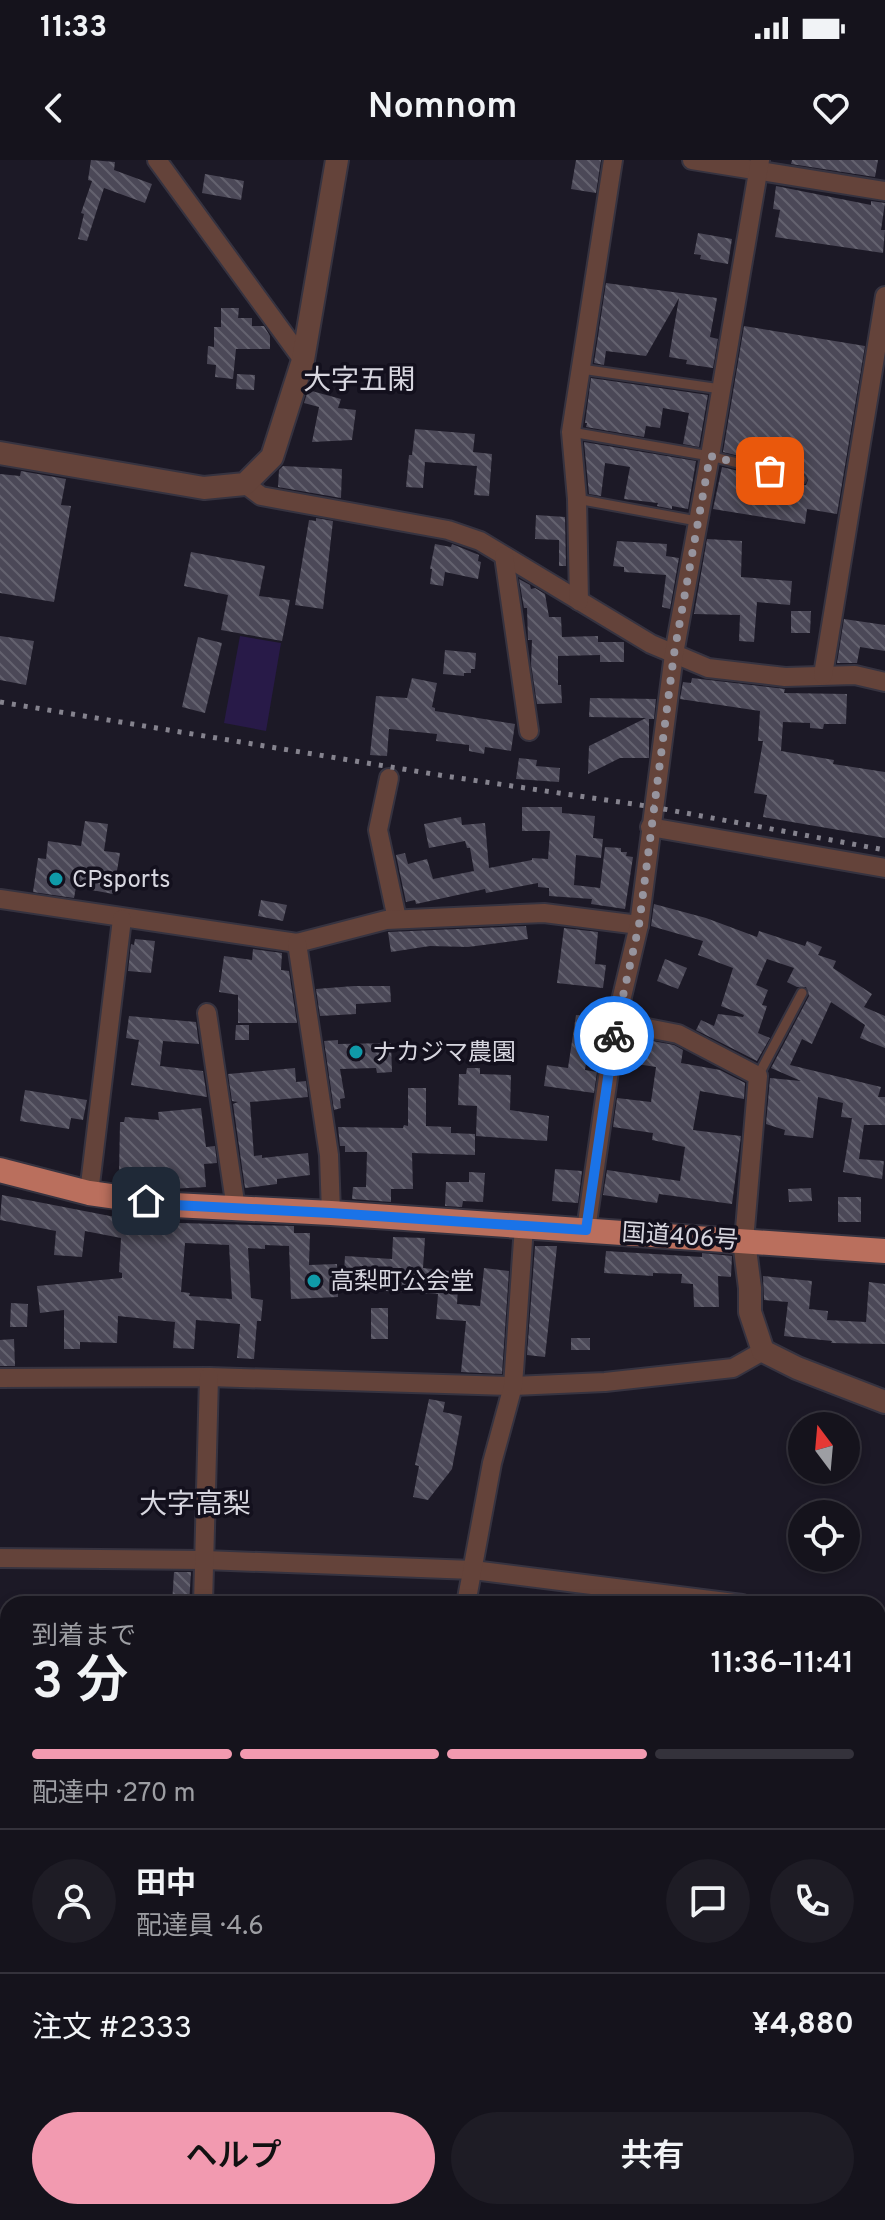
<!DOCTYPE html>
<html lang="ja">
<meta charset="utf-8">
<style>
:root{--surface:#15131c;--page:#1e1c25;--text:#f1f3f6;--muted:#9d9ea3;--line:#34323b;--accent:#f29ab0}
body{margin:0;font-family:Overpass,"Noto Sans JP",sans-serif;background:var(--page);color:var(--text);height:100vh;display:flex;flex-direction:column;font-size:30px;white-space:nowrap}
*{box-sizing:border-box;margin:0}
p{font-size:26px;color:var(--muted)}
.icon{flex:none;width:44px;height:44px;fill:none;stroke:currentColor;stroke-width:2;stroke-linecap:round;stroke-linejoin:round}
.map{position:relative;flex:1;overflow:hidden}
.drawer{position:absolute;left:0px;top:1436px;width:886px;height:624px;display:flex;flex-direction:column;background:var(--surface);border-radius:24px 24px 0 0;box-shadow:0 4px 12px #0003,0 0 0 2px var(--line)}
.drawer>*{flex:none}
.needle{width:52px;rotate:344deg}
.tools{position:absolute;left:788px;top:1252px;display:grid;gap:16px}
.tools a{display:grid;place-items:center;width:72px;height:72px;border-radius:50%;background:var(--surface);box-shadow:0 4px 12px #0003,0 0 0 2px var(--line);font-size:40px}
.pin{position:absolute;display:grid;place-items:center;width:68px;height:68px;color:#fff;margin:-34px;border-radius:16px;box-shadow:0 4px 12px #0006}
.courier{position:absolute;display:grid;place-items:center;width:80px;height:80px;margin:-40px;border:6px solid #1a73e8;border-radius:50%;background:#fff;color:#222;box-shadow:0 2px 10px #0007}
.headline em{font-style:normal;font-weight:600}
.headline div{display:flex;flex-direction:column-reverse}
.headline{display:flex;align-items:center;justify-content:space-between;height:136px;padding:0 32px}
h1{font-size:52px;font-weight:600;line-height:60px}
.bar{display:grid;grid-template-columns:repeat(4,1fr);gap:12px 8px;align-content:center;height:96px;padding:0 32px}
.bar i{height:10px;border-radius:6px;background:var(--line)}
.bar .current{background:var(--accent)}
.bar p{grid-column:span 4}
.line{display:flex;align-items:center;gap:20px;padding:0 32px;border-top:2px solid var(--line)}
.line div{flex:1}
.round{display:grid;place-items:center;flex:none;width:84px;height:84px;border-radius:42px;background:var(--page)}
.button{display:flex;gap:16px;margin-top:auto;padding:16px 32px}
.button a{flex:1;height:92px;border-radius:48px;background:var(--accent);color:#111;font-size:32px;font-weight:600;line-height:92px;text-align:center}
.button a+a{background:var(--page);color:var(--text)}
.status{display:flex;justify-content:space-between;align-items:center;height:56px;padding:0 40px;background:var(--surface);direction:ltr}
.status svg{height:22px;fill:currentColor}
header{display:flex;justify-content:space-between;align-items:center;height:104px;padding:0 32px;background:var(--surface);font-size:36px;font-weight:600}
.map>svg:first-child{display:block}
</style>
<div class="status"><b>11:33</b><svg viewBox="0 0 49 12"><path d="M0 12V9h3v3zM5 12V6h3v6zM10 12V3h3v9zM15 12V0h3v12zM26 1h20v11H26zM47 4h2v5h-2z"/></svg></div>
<header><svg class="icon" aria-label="back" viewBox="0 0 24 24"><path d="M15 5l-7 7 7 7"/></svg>Nomnom<svg class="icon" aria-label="heart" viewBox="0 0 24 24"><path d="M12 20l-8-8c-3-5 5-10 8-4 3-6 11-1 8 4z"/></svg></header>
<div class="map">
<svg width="885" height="2060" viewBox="0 0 885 2060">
<defs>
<pattern id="building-back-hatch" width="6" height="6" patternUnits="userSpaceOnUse" patternTransform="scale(2)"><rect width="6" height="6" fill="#4b4857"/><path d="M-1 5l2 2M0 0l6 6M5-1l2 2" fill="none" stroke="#64626f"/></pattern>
</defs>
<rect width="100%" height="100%" fill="#1c1926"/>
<path fill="#281a48" d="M 240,476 L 281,483 L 266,571 L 224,563 Z"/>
<g fill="url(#building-back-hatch)" fill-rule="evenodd">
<path d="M 91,0 L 115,2 L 114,10 L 152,24 L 145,43 L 104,28 L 87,81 L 78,79 L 84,54 L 81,53 L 92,21 L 88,20 Z"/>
<path d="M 576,0 L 601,0 L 596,33 L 571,29 Z"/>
<path d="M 792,0 L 878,0 L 875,17 L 791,4 Z"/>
<path d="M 205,14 L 244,21 L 241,40 L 202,33 Z"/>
<path d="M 776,26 L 871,45 L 871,41 L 885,43 L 881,70 L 885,70 L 883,93 L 775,77 L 780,50 L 773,49 Z"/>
<path d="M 698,73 L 732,79 L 728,104 L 700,99 L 701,95 L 694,94 Z"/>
<path d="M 606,123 L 717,138 L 710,177 L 718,179 L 713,208 L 686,204 L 687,200 L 669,197 L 679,138 L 646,196 L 606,191 L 604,205 L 594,203 Z"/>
<path d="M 221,148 L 239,148 L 238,158 L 252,158 L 252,166 L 264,166 L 270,176 L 270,189 L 236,189 L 233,219 L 215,217 L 216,205 L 207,204 L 208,186 L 214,187 L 214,167 L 221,167 Z"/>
<path d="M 744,166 L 865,186 L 837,354 L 807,349 L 805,364 L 713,349 L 722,307 L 799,326 L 806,325 L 808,320 L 803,312 L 723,292 Z"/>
<path d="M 237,214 L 255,215 L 254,230 L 236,229 Z"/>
<path d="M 591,218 L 708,235 L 699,287 L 683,284 L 689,253 L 663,248 L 660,268 L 646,266 L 644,277 L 586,267 L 587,263 L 585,263 Z"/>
<path d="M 308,230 L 341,239 L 338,248 L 356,250 L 352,280 L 312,282 L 319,247 L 304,243 Z"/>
<path d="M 415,269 L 475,274 L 473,292 L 492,294 L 489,336 L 474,335 L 477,306 L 425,302 L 423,328 L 406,327 L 409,295 L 412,295 Z"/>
<path d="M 584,282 L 696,301 L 688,349 L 672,346 L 672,349 L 657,346 L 658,343 L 624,339 L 630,307 L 605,303 L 601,336 L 589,334 Z"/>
<path d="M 283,306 L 342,309 L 341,338 L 278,327 L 279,310 Z"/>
<path d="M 21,311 L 66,319 L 61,345 L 71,346 L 54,442 L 0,433 L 0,314 L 20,316 Z"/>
<path d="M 536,355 L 565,357 L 566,406 L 559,406 L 559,380 L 535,379 Z"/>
<path d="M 316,358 L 333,361 L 323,449 L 295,445 L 309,360 L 316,361 Z"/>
<path d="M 707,379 L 742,381 L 741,417 L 792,421 L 790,445 L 757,442 L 754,482 L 739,481 L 740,455 L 694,454 Z"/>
<path d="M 617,381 L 667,384 L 666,396 L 679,398 L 670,449 L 662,447 L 666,415 L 624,412 L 624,407 L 613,406 Z"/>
<path d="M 435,384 L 451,387 L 452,384 L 479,395 L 478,401 L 481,402 L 478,419 L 445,412 L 443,426 L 430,424 L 432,409 L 430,409 Z"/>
<path d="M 191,392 L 265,406 L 259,436 L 290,440 L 282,481 L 221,470 L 228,435 L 184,426 Z"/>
<path d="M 519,419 L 530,425 L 531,429 L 535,428 L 545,434 L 549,457 L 561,457 L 562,477 L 598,476 L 598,482 L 624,482 L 624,502 L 600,502 L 600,495 L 558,496 L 558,525 L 561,525 L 562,543 L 537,544 L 531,504 L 532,480 L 528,480 L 527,448 L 524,448 Z"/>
<path d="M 791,451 L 811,451 L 810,473 L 791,473 Z"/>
<path d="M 844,459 L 885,465 L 885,491 L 860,487 L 857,503 L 837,503 Z"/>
<path d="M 0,476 L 34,481 L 26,525 L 0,520 Z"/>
<path d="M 198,477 L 222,483 L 205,553 L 182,547 Z"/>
<path d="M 445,490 L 476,493 L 475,509 L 471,509 L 471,513 L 464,513 L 464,516 L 443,514 Z"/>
<path d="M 412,518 L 437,523 L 432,547 L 435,548 L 435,551 L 515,564 L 511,591 L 485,587 L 484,594 L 469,591 L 469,585 L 436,581 L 437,574 L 389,569 L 387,596 L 370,595 L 376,536 L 407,538 Z"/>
<path d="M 692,518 L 785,529 L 784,533 L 847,534 L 846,564 L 824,564 L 823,569 L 810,568 L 810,563 L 783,562 L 781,591 L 834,600 L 833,604 L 885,612 L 885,678 L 763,657 L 767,635 L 754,633 L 763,581 L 758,581 L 760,551 L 680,539 L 683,522 L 691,523 Z"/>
<path d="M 590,538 L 656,539 L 654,559 L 649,559 L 649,598 L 620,598 L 588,614 L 589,586 L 646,558 L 589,557 Z"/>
<path d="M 519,598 L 537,600 L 536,606 L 560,608 L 559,622 L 516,619 Z"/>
<path d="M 522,647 L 562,647 L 562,653 L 595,656 L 593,678 L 603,679 L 601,698 L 576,695 L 574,725 L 600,728 L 605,687 L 621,688 L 621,692 L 627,692 L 626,696 L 633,697 L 625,749 L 591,744 L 592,739 L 549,736 L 549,728 L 538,727 L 538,723 L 486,733 L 485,729 L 416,744 L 415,740 L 406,742 L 396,695 L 405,693 L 408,704 L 427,699 L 433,719 L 474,711 L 470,688 L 467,688 L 465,681 L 429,688 L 424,664 L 461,657 L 462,665 L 485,663 L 489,708 L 532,700 L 532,698 L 548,699 L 550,671 L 522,671 Z"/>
<path d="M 85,661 L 108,664 L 104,691 L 120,693 L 113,734 L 76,727 L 74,738 L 33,732 L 38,698 L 46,699 L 48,681 L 81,686 Z"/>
<path d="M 261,740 L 287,745 L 283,761 L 258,756 Z"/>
<path d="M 654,744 L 706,758 L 757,777 L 759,771 L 805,786 L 807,781 L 822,787 L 818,795 L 836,801 L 833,808 L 872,834 L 864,847 L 885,856 L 885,888 L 860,878 L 865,865 L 831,842 L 812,884 L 802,879 L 790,905 L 881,927 L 878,937 L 885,937 L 885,965 L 864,965 L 859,999 L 884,1001 L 882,1019 L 843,1012 L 852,958 L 841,957 L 843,943 L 818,937 L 813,978 L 784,975 L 785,970 L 766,964 L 770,918 L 801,921 L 771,908 L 809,836 L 806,827 L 797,827 L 787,822 L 794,808 L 767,799 L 756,825 L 768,830 L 762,845 L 767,846 L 758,873 L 770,878 L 757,901 L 696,870 L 701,860 L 714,866 L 718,854 L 743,857 L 744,855 L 721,846 L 733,808 L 698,795 L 703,781 L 651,766 Z"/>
<path d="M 526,766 L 528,779 L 468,787 L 430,786 L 391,792 L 388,772 Z"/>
<path d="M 564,768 L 598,772 L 595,804 L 606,805 L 603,828 L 557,823 Z"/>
<path d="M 135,779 L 155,781 L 151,813 L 128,811 L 131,784 L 134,785 Z"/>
<path d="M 253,789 L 282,793 L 281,810 L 289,811 L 297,863 L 238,863 L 238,835 L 219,832 L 224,796 L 252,800 Z"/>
<path d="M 665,799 L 687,808 L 678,829 L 657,821 Z"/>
<path d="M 354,826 L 390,826 L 391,842 L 356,844 L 356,854 L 320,856 L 316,829 Z"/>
<path d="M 576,855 L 604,859 L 601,885 L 589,883 L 585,910 L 597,912 L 594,933 L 544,926 L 547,905 L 568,908 Z"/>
<path d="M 129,856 L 196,862 L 199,884 L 163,881 L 160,906 L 203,911 L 207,937 L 131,925 L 139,880 L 126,878 Z"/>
<path d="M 236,865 L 249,865 L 249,880 L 235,880 Z"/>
<path d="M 626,876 L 674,885 L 683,890 L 681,903 L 720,910 L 745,923 L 744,939 L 700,931 L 693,970 L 741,976 L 732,1044 L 659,1034 L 657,1043 L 603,1035 L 607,1010 L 680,1021 L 685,987 L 652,980 L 653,973 L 613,967 L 617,938 L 651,942 L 656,907 L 637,904 L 638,899 L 623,897 Z"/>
<path d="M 338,880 L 338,884 L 391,883 L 392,912 L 377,913 L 376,908 L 340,909 L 345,938 L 340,939 L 341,948 L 334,950 L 324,881 Z"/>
<path d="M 295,908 L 296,922 L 306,921 L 308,937 L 250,942 L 254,996 L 262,995 L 262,998 L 308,993 L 310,1015 L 277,1019 L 277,1024 L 245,1028 L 233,944 L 238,942 L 232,941 L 228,914 Z"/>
<path d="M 467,908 L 480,908 L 480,914 L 511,915 L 510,950 L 549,956 L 547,981 L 476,976 L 477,946 L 458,945 L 459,914 L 466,914 Z"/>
<path d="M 408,928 L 426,928 L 426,966 L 451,967 L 451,973 L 475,974 L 475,995 L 412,993 L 413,1029 L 391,1029 L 391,1042 L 352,1039 L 353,1027 L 366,1027 L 367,992 L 345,992 L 345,986 L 340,986 L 338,967 L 403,968 L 404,965 L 408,966 Z"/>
<path d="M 25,930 L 87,940 L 83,960 L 71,958 L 69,969 L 20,961 Z"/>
<path d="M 201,948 L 206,987 L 215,986 L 217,1003 L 204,1004 L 206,1027 L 170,1029 L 169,1019 L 119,1015 L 120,962 L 124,962 L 125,957 L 159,960 L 158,952 Z"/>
<path d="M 555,1009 L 582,1011 L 578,1043 L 552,1041 Z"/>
<path d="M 469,1012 L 485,1013 L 483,1042 L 463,1041 L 462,1047 L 445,1046 L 446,1022 L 469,1022 Z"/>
<path d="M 811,1028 L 812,1041 L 789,1042 L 788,1029 Z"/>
<path d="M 2,1035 L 146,1063 L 147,1057 L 180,1060 L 179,1063 L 294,1066 L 294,1073 L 310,1073 L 309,1105 L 337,1104 L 338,1137 L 291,1139 L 289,1086 L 265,1085 L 265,1089 L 248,1088 L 251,1138 L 263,1140 L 261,1161 L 257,1161 L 254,1199 L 237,1198 L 240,1164 L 196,1160 L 194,1189 L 173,1188 L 175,1162 L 118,1156 L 117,1183 L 80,1182 L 80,1189 L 64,1189 L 64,1150 L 40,1153 L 37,1126 L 122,1118 L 122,1113 L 119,1112 L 121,1078 L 85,1071 L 82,1097 L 54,1095 L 56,1071 L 0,1060 ZM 185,1083 L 229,1085 L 232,1139 L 189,1136 L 190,1133 L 181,1132 Z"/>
<rect x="838" y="1037" width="23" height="25"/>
<path d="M 393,1077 L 425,1078 L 423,1108 L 459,1112 L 457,1144 L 480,1146 L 484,1108 L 509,1111 L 502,1214 L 461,1212 L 466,1161 L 436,1159 L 438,1134 L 386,1131 L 386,1124 L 373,1123 L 374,1114 L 344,1112 L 345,1096 L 392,1099 Z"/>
<path d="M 535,1086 L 557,1086 L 545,1197 L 527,1195 Z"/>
<path d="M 606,1091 L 702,1097 L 702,1093 L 732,1096 L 731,1117 L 718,1116 L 719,1147 L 694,1147 L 693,1124 L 681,1123 L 682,1114 L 653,1113 L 653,1116 L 604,1113 Z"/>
<path d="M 763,1116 L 812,1121 L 809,1149 L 828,1151 L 827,1160 L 866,1162 L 869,1122 L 885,1124 L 885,1184 L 831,1183 L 832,1181 L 784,1176 L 788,1142 L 764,1140 Z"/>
<path d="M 11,1143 L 28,1144 L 27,1167 L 10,1167 Z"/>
<rect x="371" y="1148" width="17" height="31"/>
<rect x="571" y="1178" width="19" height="12"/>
<path d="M 14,1179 L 15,1206 L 0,1206 L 0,1180 Z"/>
<path d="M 429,1239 L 445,1242 L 443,1252 L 462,1256 L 452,1309 L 428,1340 L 413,1337 L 419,1306 L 415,1305 Z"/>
<path d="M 174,1412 L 191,1412 L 189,1444 L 172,1444 Z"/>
</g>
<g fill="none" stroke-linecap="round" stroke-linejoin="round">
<g stroke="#363340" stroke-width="13">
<g id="service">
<path d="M 581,209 L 721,229"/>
<path d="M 571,272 L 710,296 L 801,319"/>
<path d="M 577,339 L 697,361"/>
<path d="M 758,916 L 802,833"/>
</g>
</g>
<g stroke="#363340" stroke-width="22">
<g id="minor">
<path d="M 157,0 L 303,200"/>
<path d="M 692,0 L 885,31"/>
<path d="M 245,324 L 261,336 L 448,370 L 480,381 L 651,484 L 708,508 L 785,517 L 855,515 L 885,522"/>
<path d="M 504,396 L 529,571"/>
<path d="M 579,441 L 577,339 L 571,272 L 613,0"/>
<path d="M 823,515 L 885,136"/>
<path d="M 389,618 L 378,670 L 397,759"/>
<path d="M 650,667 L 885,708"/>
<path d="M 0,739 L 297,783 L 386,760 L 544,753 L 639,765"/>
<path d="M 297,783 L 329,995 L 331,1053"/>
<path d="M 207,853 L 236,1049"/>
<path d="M 616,862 L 678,874 L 758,916 L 744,1081"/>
<path d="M 89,1033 L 122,759"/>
<path d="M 586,1070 L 616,862 L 639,765 L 674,494 L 710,296 L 760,0"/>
<path d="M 0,1218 L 209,1217 L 513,1226 L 605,1222 L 733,1208 L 763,1191"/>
<path d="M 0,1398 L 204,1400 L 473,1410 L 742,1444"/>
<path d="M 203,1444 L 209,1217"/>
<path d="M 466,1444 L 492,1303 L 513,1226 L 524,1066"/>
<path d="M 878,1461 L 885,1462"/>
<path d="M 878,1619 L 885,1620"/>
<path d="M 0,1740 L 8,1743"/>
<path d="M 878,1962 L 885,1914"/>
<path d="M 0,2004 L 8,2004"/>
<path d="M 878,2051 L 885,2054"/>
<path d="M 483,2052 L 484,2060"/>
<path d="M 861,2060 L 862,2052"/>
</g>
</g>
<g stroke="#363340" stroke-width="26">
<g id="tertiary">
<path d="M 0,293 L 204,328 L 245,324 L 272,297 L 303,200 L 337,0"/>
<path d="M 744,1081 L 750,1128 L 750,1152 L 763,1191 L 797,1208 L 885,1242"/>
</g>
</g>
<g stroke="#363340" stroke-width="28">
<path id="trunk" d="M 0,1010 L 89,1033 L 174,1045 L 331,1053 L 885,1091"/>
</g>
<path stroke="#56545f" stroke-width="3" stroke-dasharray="6 4" stroke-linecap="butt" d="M 212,2052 L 213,2060"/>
<use href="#service" stroke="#64433a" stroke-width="9"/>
<use href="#minor" stroke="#64433a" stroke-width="18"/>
<use href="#tertiary" stroke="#64433a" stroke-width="22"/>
<use href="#trunk" stroke="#ba6f5d" stroke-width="24"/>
<path stroke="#85838e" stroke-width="5" stroke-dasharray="4 8" stroke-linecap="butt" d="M 0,542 L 445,616 L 653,647 L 885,690"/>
</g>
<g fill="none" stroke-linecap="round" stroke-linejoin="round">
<path stroke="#96949e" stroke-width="8" stroke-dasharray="0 14.4" d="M 614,876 L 639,765 L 674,494 L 710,296 L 770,311"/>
<path stroke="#1a73e8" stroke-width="10" d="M 146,1041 L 174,1045 L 331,1053 L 586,1070 L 614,876"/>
</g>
<g fill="#0f9aa8" stroke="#13101d" stroke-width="3">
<circle cx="56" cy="719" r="8"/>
<circle cx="356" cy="892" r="8"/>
<circle cx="314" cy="1121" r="8"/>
</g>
<g text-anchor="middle" stroke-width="7" stroke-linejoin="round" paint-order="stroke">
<g font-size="24" fill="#d7d6df" stroke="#13101d" text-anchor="start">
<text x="72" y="727">CPsports</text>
<text x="372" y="900">ナカジマ農園</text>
<text x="330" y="1129">高梨町公会堂</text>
</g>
<g font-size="24" fill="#d7d6df" stroke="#13101d">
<text transform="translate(680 1076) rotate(4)" y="8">国道406号</text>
</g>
<g font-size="28" fill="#d7d6df" stroke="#13101d">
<text x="359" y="229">大字五閑</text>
<text x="195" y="1353">大字高梨</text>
</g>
</g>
</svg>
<div class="tools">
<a><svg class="needle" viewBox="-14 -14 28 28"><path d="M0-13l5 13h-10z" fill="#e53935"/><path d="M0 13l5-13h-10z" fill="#9d9ea3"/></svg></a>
<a><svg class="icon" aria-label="locate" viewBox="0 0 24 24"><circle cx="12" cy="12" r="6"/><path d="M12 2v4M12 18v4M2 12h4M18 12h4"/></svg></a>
</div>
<div class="pin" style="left:770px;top:311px;background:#ea580c"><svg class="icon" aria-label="bag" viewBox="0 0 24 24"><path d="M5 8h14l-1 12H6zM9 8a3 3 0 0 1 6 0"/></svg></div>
<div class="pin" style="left:146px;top:1041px;background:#1f2937"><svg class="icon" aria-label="home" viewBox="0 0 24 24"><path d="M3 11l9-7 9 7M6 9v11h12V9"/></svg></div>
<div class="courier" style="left:614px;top:876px"><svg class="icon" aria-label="bike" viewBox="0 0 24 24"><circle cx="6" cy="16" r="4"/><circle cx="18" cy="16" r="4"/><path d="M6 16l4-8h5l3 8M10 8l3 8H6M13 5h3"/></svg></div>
<section class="drawer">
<div class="headline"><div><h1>3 分</h1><p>到着まで</p></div><em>11:36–11:41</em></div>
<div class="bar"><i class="current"></i><i class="current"></i><i class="current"></i><i></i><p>配達中 · 270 m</p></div>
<div class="line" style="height:144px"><a class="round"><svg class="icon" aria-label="person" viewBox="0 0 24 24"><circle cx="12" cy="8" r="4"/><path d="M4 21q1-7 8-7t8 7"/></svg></a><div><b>田中</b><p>配達員 · 4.6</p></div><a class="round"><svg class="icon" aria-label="chat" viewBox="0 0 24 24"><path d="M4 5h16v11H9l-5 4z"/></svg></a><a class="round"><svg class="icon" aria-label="phone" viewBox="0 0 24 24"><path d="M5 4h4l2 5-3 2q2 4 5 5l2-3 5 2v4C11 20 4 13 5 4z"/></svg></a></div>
<div class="line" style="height:104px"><div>注文 #2333</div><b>¥4,880</b></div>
<div class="button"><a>ヘルプ</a><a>共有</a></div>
</section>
</div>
